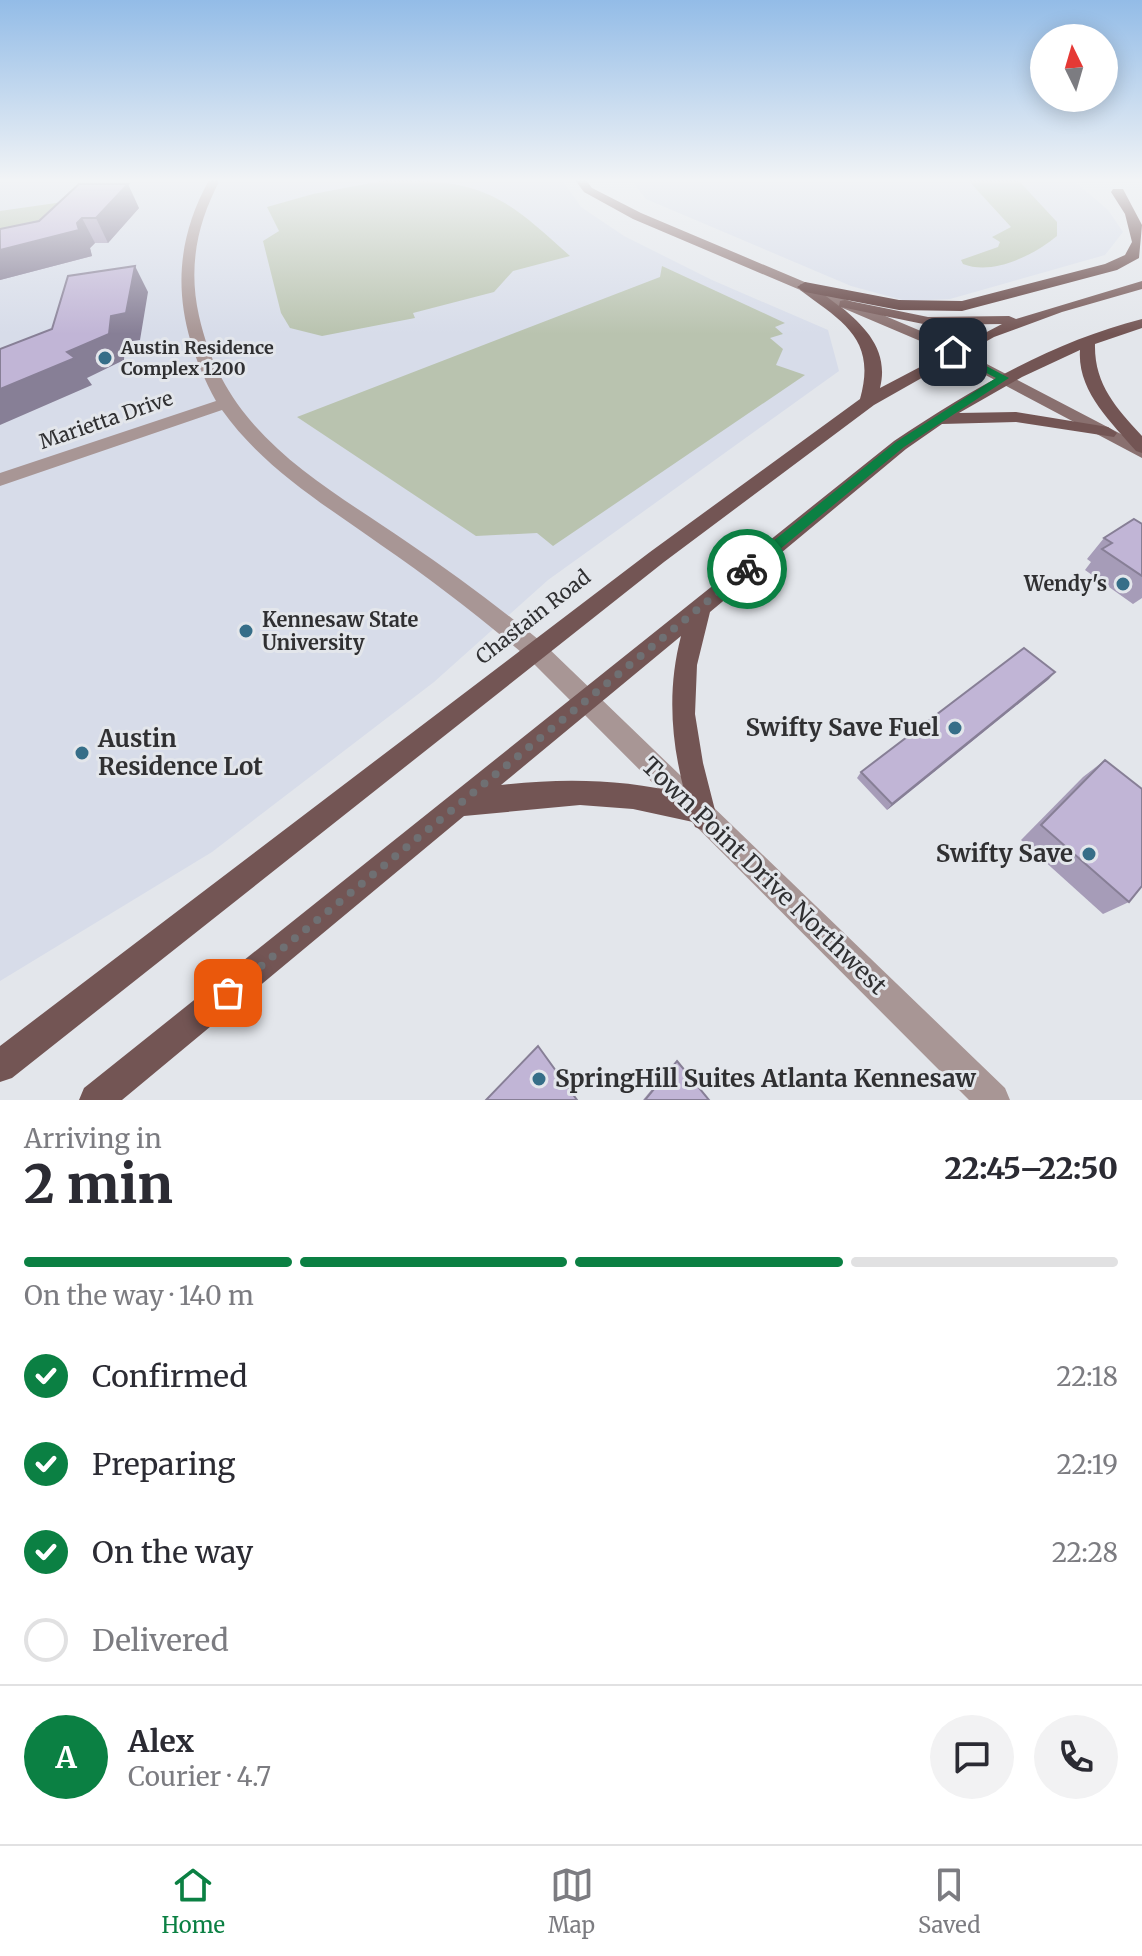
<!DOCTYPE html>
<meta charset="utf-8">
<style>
:root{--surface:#fff;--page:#f2f2f3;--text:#2b2b33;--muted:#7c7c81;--line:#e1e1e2;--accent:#0b8043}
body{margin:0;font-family:Merriweather,serif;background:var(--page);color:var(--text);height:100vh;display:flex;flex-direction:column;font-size:30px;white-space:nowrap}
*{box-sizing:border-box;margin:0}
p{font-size:26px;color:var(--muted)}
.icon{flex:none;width:44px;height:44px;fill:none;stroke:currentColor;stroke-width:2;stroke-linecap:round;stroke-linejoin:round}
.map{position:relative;height:1100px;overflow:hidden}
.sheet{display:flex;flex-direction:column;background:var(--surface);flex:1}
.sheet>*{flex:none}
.needle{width:52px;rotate:355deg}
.controls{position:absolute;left:1030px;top:24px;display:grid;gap:16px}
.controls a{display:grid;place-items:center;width:88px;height:88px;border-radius:50%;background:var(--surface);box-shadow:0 4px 20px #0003;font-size:40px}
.pin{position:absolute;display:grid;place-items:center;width:68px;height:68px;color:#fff;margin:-34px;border-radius:16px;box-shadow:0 4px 12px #0006}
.courier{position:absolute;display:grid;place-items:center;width:80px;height:80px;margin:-40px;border:6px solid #0b8043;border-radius:50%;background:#fff;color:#222;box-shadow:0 2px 10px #0007}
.summary em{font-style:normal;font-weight:800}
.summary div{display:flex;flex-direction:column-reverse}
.summary{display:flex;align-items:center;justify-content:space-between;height:136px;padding:0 24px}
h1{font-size:52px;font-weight:800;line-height:60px}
.bar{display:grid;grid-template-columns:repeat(4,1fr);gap:12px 8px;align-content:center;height:96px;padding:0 24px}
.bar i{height:10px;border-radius:6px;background:var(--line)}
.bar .active{background:var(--accent)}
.bar p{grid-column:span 4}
.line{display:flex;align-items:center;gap:20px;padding:0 24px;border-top:2px solid var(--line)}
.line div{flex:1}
.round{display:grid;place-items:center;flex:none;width:84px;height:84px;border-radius:42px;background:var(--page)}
ol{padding:0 24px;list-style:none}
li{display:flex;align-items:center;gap:24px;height:88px}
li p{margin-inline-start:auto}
li .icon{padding:8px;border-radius:50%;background:var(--accent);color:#fff;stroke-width:4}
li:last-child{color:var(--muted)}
li i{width:44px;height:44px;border:4px solid var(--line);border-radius:50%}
.dock{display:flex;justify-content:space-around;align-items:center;height:112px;border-top:2px solid var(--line);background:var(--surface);font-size:22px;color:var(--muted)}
.dock a{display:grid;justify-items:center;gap:4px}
.dock .active{color:var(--accent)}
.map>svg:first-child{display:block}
</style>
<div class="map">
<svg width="1142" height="1100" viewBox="0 0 1142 1100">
<rect width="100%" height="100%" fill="#e3e6eb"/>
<g fill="#d7dce9">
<path d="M 0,180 L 562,180 L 581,207 L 624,236 L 712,280 L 828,330 L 839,371 L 548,580 L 434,682 L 212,852 L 0,981 Z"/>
<path d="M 631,180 L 1073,180 L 1108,210 L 1123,232 L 1105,255 L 950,299 L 906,301 L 851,286 L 646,199 Z"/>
</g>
<g fill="#b9c3af">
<path d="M 387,180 C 482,180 501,193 570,256 L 513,271 L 494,292 L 413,313 L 415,318 L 322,336 L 290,328 L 281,313 L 263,241 L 279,231 L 267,207 L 313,194 Z"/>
<path d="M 968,180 L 1018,180 L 1057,222 L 1057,236 C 1034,255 993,276 963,264 L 961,260 L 998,247 L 1000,242 L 992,237 L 1011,227 Z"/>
<path d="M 77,200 L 0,249 L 0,211 Z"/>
<path d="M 662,266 L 785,323 L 775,327 L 783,334 L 770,338 L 783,349 L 776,365 L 805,375 L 553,546 L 537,533 L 476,536 L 297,417 L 660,277 Z"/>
</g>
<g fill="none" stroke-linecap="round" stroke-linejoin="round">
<path fill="#a89695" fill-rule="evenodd" d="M 209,180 L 220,180 C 197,223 188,267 199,316 C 225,433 315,479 407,542 C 454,574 500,608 544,644 L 1005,1088 L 1010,1100 L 969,1100 L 528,658 C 481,618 432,580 381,545 C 325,505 263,468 222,410 L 0,486 L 0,473 L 216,401 C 176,327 167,256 209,180 Z"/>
<path fill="#89706f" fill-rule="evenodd" d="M 575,180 L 586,180 L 592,188 L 641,213 L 935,337 L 1142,445 L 1142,458 L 925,343 L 633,219 L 584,192 Z"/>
<g fill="#735554" fill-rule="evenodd">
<path d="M 1142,281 L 1142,289 L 1062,312 L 994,337 L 874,405 L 664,562 L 12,1078 L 0,1082 L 0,1046 L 650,552 L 860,399 C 877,339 843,322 800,290 L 800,284 L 810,284 L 839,306 L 840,301 L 845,300 L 928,317 L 1009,316 L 1016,319 ZM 841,307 L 928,325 L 1002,324 L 880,388 C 889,352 867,328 841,307 Z"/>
<path d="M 1142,319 L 1142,328 L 1095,344 C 1094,384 1116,408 1142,436 L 1142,453 L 1136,451 C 1111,422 1077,391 1080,350 L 1022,377 L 959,413 L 1016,412 L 1108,427 L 1117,433 L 1114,437 L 1016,422 L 942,424 L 906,449 L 710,612 L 697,665 L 695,714 L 703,763 L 717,818 L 713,827 L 704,831 L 695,827 L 693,822 L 633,809 L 580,805 L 464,816 L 122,1100 L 79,1100 L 84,1088 L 894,441 C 971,389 1052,342 1142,319 ZM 681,636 C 667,690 671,741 685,794 C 623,779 564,778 501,785 Z"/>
</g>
<path fill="#5f3e3d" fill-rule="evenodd" d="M 1113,189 L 1123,189 L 1142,225 L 1139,258 L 1117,270 L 962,311 L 899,310 L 805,292 L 797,287 L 805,282 L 899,300 L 962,301 L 1105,264 L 1125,255 L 1132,242 L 1125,214 L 1111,192 Z"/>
</g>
<g fill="#a69cb8">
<path d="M 139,208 L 108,243 L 95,243 L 90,248 L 92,256 L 0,280 L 0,229 Z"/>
<path d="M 1142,524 L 1142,598 L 1133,604 L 1085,570 L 1091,562 L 1087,559 L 1104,538 Z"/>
<path d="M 1049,679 L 887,810 L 857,778 L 861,772 Z"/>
<path d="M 1105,760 L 1129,902 L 1103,914 L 1021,840 L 1083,777 Z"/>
<path d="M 677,1061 L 709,1100 L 643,1100 L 667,1071 Z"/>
</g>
<g fill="#877f96">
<path d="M 128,184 L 139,208 L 108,243 L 96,218 Z"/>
<path d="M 82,218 L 95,243 L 90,248 L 92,256 L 0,280 L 0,250 L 77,223 Z"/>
<path d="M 135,266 L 148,292 L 140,340 L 125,342 L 124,360 L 87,378 L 92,385 L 0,425 L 0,389 L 67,352 L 111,316 Z"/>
<path d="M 1055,672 L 1049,679 L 887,810 L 892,804 Z"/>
</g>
<g fill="#c1b5d6" stroke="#877f96" stroke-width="2">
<path d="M 79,184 L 128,184 L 96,218 L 82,218 L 77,223 L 79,230 L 0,250 L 0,229 L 39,221 Z"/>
<path d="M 135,266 L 126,313 L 111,316 L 109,334 L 67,352 L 75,358 L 0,389 L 0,349 L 52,329 L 68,276 Z"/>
<path d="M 1134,519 L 1142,524 L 1142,576 L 1102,549 L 1112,543 L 1104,538 Z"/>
<path d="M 1024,648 L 1055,672 L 892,804 L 861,772 Z"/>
<path d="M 1105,760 L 1142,789 L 1142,886 L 1129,902 L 1041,825 Z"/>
<path d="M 538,1046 L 577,1100 L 486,1100 Z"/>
<path d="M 677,1061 L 709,1100 L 645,1100 Z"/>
</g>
<linearGradient id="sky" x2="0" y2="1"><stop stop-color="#93bce7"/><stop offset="0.54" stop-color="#f2f4f6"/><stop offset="1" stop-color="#f2f4f6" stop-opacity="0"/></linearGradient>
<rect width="1142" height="334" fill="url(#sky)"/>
<path fill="#0b8043" d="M 950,350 L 956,350 L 1009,378 L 904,447 L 751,573 L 742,573 L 742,566 L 896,442 L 996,378 L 950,354 Z"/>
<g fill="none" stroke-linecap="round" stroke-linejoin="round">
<path stroke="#6f7073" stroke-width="8" stroke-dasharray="0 14.4" d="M 228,993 L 747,569"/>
</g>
<g fill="#366e88" stroke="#e3e6eb" stroke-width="3">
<circle cx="105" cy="358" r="8"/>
<circle cx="1123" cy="584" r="8"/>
<circle cx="246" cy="631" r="8"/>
<circle cx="955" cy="728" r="8"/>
<circle cx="82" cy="753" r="8"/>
<circle cx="1089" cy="854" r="8"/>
<circle cx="539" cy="1079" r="8"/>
</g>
<g text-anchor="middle" stroke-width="6" stroke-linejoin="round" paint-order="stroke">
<g font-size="18" font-weight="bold" fill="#303032" stroke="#e3e6eb" text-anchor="start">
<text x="121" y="354">Austin Residence<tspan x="121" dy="21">Complex 1200</tspan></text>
</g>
<g font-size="20" fill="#303032" stroke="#e3e6eb">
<text transform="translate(106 420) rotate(-19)" y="7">Marietta Drive</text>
<text transform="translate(533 617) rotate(-38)" y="7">Chastain Road</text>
</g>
<g font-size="20" font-weight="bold" fill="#303032" stroke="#e3e6eb" text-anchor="end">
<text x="1107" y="591">Wendy's</text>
<text x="262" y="627" text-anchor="start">Kennesaw State<tspan x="262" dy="23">University</tspan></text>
</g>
<g font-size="24" font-weight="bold" fill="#303032" stroke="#e3e6eb" text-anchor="end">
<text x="939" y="736">Swifty Save Fuel</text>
<text x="98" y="747" text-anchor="start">Austin<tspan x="98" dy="28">Residence Lot</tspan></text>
<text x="1073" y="862">Swifty Save</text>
<text x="555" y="1087" text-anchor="start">SpringHill Suites Atlanta Kennesaw</text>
</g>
<g font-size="24" fill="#303032" stroke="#e3e6eb">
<text transform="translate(764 876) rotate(44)" y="8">Town Point Drive Northwest</text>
</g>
</g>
</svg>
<div class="controls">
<a><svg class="needle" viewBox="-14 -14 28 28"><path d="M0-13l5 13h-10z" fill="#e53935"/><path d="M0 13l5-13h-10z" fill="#7c7c81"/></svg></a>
</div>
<div class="pin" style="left:228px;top:993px;background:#ea580c"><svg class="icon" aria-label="bag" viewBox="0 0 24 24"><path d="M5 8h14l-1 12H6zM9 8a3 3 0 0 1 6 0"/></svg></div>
<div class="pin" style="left:953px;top:352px;background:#1f2937"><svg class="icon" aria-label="home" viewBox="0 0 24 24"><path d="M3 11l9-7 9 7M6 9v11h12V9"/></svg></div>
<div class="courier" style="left:747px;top:569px"><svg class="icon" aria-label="bike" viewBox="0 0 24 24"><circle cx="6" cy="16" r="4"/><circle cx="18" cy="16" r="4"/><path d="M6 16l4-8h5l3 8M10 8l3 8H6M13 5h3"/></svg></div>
</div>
<section class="sheet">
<div class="summary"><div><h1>2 min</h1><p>Arriving in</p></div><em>22:45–22:50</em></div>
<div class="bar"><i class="active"></i><i class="active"></i><i class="active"></i><i></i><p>On the way · 140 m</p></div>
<ol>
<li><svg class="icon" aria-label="check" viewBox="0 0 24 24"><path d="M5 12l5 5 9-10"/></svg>Confirmed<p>22:18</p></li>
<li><svg class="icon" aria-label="check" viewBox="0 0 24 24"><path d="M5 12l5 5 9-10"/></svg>Preparing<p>22:19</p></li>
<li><svg class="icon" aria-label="check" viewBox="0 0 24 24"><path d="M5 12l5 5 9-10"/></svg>On the way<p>22:28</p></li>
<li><i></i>Delivered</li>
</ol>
<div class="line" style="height:144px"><b class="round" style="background:var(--accent);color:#fff">A</b><div><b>Alex</b><p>Courier · 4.7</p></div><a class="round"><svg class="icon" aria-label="chat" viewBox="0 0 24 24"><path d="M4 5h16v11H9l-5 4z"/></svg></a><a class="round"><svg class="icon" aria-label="phone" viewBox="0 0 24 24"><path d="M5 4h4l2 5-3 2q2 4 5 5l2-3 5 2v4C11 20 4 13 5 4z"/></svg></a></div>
</section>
<nav class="dock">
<a class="active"><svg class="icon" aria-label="home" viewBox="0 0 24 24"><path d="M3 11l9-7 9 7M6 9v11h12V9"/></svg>Home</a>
<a><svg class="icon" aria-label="map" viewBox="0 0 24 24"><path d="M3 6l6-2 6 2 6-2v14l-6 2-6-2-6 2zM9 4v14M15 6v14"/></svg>Map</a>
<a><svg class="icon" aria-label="saved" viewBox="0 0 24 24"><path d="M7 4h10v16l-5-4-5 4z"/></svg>Saved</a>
</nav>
